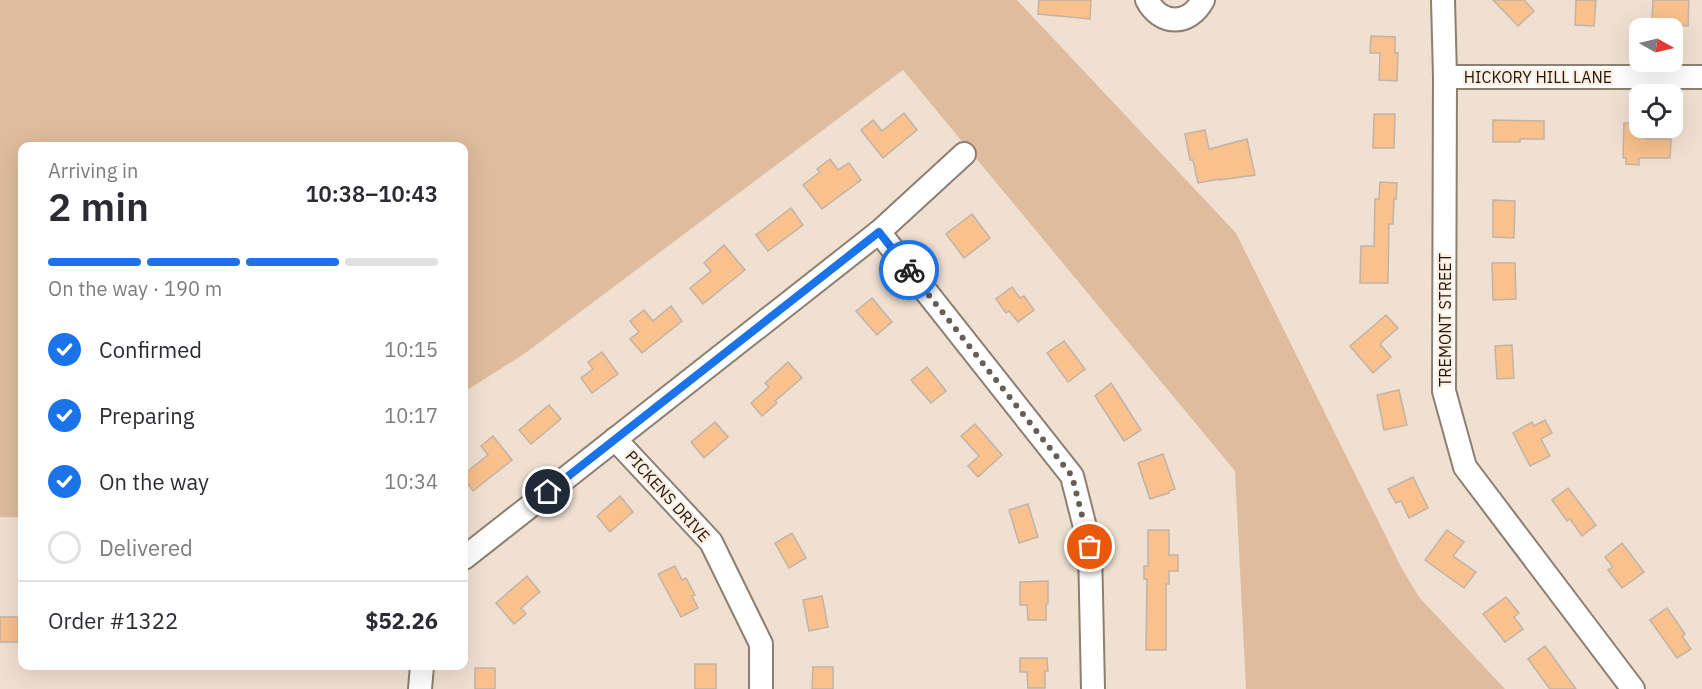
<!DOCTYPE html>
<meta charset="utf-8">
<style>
:root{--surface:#fff;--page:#f7f7f7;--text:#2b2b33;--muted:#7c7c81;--line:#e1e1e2;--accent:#1a73e8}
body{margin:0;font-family:"IBM Plex Sans",sans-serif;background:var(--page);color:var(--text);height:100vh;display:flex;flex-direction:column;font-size:22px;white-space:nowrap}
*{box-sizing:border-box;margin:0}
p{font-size:20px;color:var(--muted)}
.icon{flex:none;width:33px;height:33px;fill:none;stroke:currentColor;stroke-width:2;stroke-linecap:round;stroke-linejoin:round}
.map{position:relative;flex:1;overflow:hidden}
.drawer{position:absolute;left:18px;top:142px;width:450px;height:528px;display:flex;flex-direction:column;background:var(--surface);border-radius:12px;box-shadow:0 6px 24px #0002}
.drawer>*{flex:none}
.needle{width:39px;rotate:98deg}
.buttons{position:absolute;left:1629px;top:18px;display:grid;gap:12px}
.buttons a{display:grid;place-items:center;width:54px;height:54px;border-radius:12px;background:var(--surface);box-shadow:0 6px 24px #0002;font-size:30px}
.pin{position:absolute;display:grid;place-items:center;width:51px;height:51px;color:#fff;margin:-26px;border:3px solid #fff;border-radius:50%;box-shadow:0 2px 6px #0007}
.courier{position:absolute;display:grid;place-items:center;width:60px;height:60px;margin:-30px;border:4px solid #1a73e8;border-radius:50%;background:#fff;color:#222;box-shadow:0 2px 8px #0007}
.headline em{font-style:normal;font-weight:600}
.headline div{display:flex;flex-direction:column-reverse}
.headline{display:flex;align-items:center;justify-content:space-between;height:102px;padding:0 30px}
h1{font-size:39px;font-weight:600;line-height:45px}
.bar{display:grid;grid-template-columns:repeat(4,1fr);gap:9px 6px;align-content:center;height:72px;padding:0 30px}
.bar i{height:8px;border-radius:4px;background:var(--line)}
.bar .on{background:var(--accent)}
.bar p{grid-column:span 4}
.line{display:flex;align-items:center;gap:15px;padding:0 30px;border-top:2px solid var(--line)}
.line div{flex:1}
ol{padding:0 30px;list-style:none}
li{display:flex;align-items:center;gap:18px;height:66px}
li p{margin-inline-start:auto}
li .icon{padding:6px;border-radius:50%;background:var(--accent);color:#fff;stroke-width:4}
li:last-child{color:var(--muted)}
li i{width:33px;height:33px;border:3px solid var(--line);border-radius:50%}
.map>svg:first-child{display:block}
</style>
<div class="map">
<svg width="1702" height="689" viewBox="0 0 1702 689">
<rect width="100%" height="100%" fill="#f0e0d2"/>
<path fill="#debc9d" d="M 0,0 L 1017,0 L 1236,233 L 1401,567 L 1419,597 L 1505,689 L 1246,689 L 1235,471 L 903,70 L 524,354 L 464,392 L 464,147 L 22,147 L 22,517 L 0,517 Z"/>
<g fill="#f8c18d" stroke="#c2b3a5" stroke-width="1.5">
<path d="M 1039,0 L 1091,0 L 1090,19 L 1038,14 Z"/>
<path d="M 1493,0 L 1524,0 L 1534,11 L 1518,26 Z"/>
<path d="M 1576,0 L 1596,0 L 1594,26 L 1575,25 Z"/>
<path d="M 1653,0 L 1689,0 L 1688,26 L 1667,25 L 1667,23 L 1660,23 L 1659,19 L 1652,19 Z"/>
<path d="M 1371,36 L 1395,37 L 1395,53 L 1398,53 L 1397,81 L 1379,80 L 1380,53 L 1370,53 Z"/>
<path d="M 904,113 L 917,130 L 883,158 L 861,130 L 873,120 L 882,131 Z"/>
<path d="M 1374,114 L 1395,114 L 1394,148 L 1373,148 Z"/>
<path d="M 1493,120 L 1544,121 L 1544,139 L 1520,139 L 1520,142 L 1493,142 Z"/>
<path d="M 1624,123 L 1640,123 L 1640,128 L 1646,128 L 1646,139 L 1671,139 L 1670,158 L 1639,158 L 1639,165 L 1626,164 L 1626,158 L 1623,158 Z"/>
<path d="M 1205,130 L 1209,149 L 1247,139 L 1255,175 L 1220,180 L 1220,179 L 1198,183 L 1193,160 L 1190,160 L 1185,134 Z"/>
<path d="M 830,159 L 838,170 L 849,163 L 861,180 L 822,209 L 803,185 L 820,172 L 817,169 Z"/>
<path d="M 1380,182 L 1397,183 L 1396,199 L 1394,199 L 1393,224 L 1389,224 L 1388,283 L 1360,283 L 1361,246 L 1374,246 L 1375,199 L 1379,199 Z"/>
<path d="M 1493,200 L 1515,201 L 1514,238 L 1493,237 Z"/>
<path d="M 791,208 L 803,225 L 768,251 L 756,235 Z"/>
<path d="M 972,214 L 990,238 L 964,258 L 946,234 Z"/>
<path d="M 724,245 L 745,270 L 703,304 L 690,288 L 711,271 L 704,263 Z"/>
<path d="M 1492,263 L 1515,263 L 1516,299 L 1493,300 Z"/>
<path d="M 1012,287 L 1020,298 L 1024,296 L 1034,310 L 1018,322 L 1009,311 L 1006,313 L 996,299 Z"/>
<path d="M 872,298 L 892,322 L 877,335 L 856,311 Z"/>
<path d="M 671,306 L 682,321 L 642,353 L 630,339 L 639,332 L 630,321 L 644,310 L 653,321 Z"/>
<path d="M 1386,315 L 1398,328 L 1380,344 L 1391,357 L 1373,373 L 1350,346 Z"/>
<path d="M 1064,341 L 1085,369 L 1068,382 L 1047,353 Z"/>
<path d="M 1512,345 L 1514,378 L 1497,379 L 1495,346 Z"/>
<path d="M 602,352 L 618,374 L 592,393 L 581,378 L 593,369 L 588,362 Z"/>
<path d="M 788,362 L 802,378 L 775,401 L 777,403 L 762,416 L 751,403 L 769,387 L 765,383 Z"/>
<path d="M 927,367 L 946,391 L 931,403 L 911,380 Z"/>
<path d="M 1111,383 L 1141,430 L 1124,441 L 1095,396 Z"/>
<path d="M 1399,390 L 1407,425 L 1384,430 L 1377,395 Z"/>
<path d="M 549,405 L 561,419 L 531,444 L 519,430 Z"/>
<path d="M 1545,420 L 1552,433 L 1541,439 L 1550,456 L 1530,466 L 1513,433 L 1532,422 L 1534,426 Z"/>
<path d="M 715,422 L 728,437 L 704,458 L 691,442 Z"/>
<path d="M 975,424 L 1002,455 L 978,477 L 968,466 L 979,456 L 961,436 Z"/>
<path d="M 493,436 L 512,460 L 473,491 L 464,478 L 464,474 L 488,455 L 481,446 Z"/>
<path d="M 1163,454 L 1175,489 L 1169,491 L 1169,493 L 1150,499 L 1138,463 Z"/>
<path d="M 1413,477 L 1428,508 L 1409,518 L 1401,501 L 1396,503 L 1388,489 Z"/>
<path d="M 1568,488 L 1596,525 L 1582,536 L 1570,519 L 1567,521 L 1552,500 Z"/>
<path d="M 620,496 L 633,512 L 610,532 L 597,516 Z"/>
<path d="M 1028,504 L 1038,537 L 1019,543 L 1009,510 Z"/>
<path d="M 1148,530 L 1169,530 L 1169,555 L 1178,555 L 1178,571 L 1169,571 L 1169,584 L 1166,584 L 1166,650 L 1146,650 L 1147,579 L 1144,579 L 1144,566 L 1148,566 Z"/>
<path d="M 1447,530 L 1464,542 L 1453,556 L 1476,572 L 1464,588 L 1425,560 Z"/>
<path d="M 792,533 L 806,558 L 789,568 L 775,543 Z"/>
<path d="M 1622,543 L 1644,572 L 1622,588 L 1608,570 L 1613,567 L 1605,557 Z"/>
<path d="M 675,566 L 682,580 L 686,578 L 695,595 L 692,596 L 698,608 L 681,617 L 658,574 Z"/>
<path d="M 527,576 L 540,592 L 521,608 L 526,614 L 514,624 L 496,603 Z"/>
<path d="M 1048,581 L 1048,603 L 1046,605 L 1046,620 L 1028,620 L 1027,605 L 1020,605 L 1020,582 Z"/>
<path d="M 822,596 L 828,627 L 809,631 L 803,600 Z"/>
<path d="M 1506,597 L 1519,613 L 1514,617 L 1523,629 L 1505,642 L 1483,614 Z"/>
<path d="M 1667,608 L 1685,634 L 1682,636 L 1691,649 L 1677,658 L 1650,620 Z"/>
<rect x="0" y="617" width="18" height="25"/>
<path d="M 1545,646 L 1576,689 L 1550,689 L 1528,659 Z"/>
<path d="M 1020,658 L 1047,658 L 1048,671 L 1045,671 L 1045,688 L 1028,688 L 1027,672 L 1020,672 Z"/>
<rect x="695" y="664" width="21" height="25"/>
<path d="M 813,667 L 833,667 L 833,689 L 812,689 Z"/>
<rect x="475" y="668" width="20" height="21"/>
</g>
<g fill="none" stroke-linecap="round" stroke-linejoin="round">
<g stroke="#8d7f72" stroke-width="26">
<g id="minor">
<path d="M 1147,0 C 1161,26 1189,26 1203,0"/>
<path d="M 1443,0 L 1445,77 L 1444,391 L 1465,467 L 1633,689"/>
<path d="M 1445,77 L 1702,77"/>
<path d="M 879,232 L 1072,476 L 1090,547 L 1093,689"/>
<path d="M 615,439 L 711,542 L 761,644 L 761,689"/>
<path d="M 464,558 L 879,232 L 964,154"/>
<path d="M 420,689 L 422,666"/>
</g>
</g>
<use href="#minor" stroke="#fff" stroke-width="22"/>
</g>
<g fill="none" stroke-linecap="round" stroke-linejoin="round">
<path stroke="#675e56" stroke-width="6" stroke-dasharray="0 10.8" d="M 909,270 L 1072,476 L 1090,547"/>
<path stroke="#1a73e8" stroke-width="8" d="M 548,492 L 879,232 L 909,270"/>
</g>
<g text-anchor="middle" stroke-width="4.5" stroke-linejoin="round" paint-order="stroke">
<g font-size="16" fill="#1d1813" stroke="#feeedf">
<text x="1538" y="83">HICKORY HILL LANE</text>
<text transform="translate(1445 320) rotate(-90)" y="6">TREMONT STREET</text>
<text transform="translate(668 496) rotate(48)" y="6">PICKENS DRIVE</text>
</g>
</g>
</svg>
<div class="buttons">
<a><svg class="needle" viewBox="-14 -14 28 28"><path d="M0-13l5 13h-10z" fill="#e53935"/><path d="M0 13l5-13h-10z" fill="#7c7c81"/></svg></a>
<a><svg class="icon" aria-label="locate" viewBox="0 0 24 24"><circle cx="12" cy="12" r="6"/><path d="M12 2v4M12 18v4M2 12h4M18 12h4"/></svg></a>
</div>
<div class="pin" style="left:1090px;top:547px;background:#ea580c"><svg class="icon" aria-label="bag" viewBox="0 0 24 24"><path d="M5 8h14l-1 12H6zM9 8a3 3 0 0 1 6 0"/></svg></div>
<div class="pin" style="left:548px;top:492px;background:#1f2937"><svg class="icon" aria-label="home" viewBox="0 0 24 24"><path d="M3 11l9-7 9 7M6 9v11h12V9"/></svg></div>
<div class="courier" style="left:909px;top:270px"><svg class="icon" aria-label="bike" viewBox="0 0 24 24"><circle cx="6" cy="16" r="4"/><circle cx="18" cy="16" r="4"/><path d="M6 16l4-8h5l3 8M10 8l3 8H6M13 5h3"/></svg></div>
<section class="drawer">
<div class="headline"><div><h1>2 min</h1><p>Arriving in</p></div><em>10:38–10:43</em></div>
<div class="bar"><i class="on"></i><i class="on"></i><i class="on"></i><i></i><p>On the way · 190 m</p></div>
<ol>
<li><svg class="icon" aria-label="check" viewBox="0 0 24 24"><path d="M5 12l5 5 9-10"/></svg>Confirmed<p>10:15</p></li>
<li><svg class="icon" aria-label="check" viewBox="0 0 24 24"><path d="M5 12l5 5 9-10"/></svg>Preparing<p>10:17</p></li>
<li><svg class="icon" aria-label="check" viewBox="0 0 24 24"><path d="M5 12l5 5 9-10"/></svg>On the way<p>10:34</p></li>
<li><i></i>Delivered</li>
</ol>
<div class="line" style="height:78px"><div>Order #1322</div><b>$52.26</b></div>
</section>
</div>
